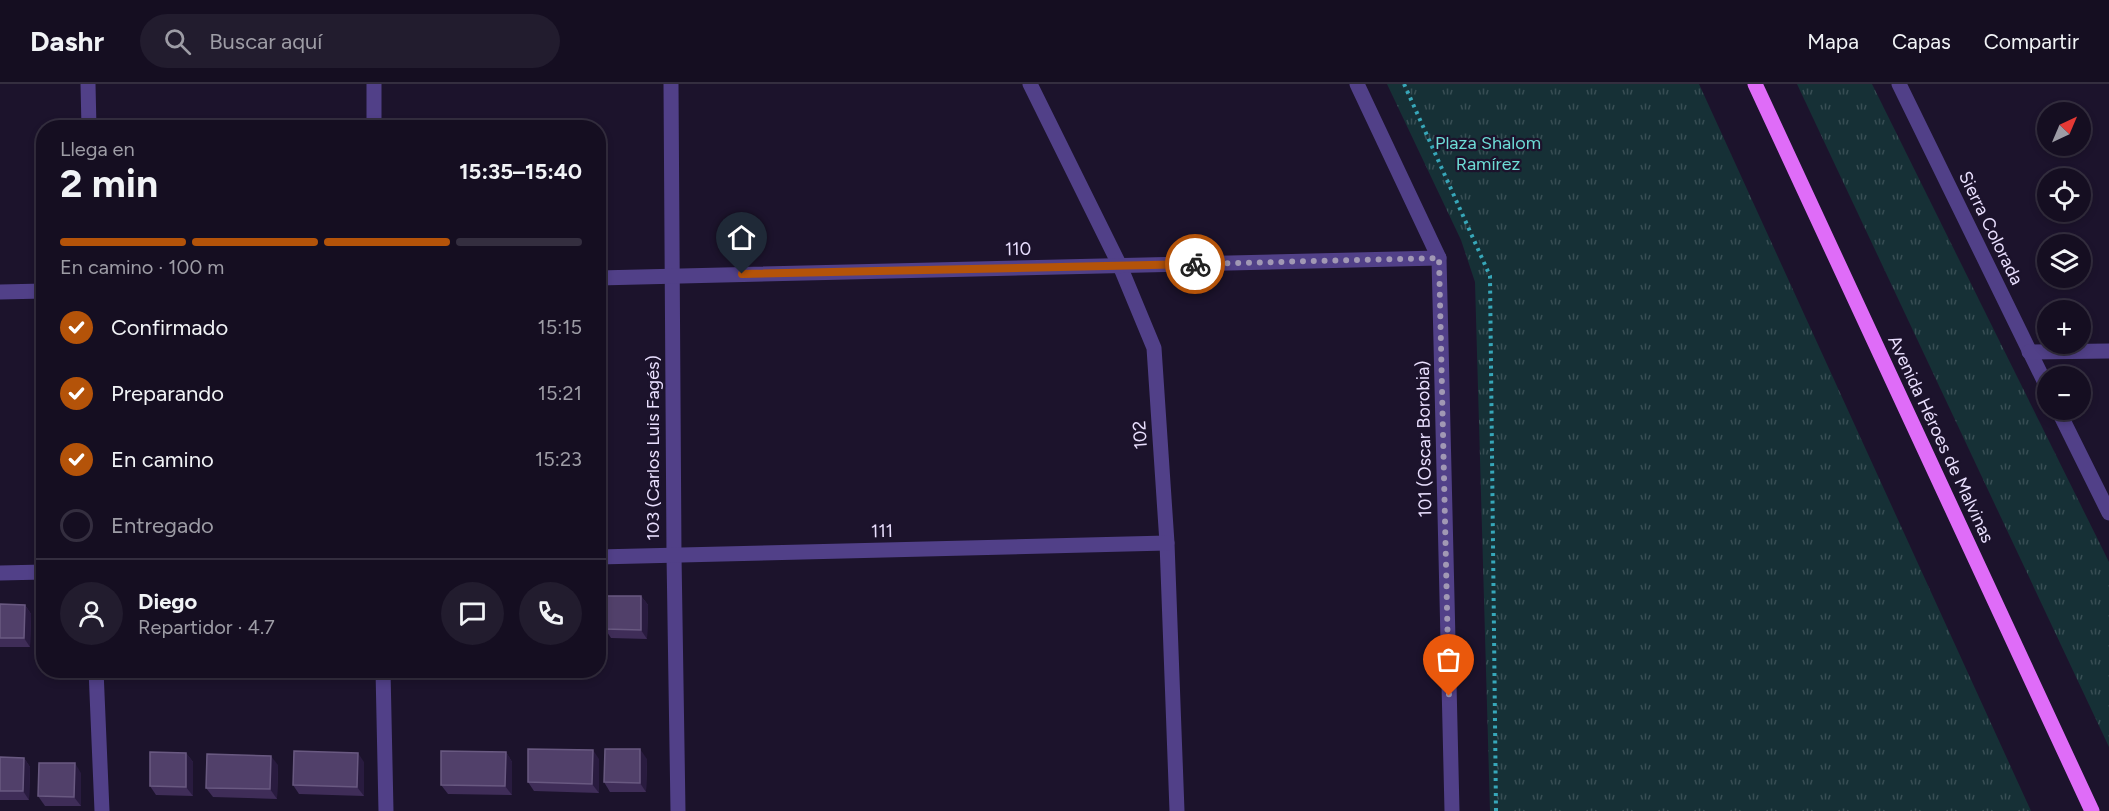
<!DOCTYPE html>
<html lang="es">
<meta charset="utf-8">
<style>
:root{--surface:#150e21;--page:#221c2e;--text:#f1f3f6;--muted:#9d9ca5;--line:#342e3f;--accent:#b45309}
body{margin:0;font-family:Figtree,sans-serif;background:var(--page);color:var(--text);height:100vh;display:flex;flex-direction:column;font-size:22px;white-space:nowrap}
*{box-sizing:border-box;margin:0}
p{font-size:20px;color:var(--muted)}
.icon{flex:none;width:33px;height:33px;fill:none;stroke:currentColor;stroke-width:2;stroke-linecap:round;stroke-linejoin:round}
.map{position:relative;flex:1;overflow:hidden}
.details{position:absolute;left:36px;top:36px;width:570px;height:558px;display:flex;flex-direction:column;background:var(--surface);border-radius:24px;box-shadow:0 3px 9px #0003,0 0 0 2px var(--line)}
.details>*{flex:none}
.needle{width:39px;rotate:44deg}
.fabs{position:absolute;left:2037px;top:18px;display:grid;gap:12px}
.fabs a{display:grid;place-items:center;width:54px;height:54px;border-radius:50%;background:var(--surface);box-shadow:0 3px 9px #0003,0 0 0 2px var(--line);font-size:30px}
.pin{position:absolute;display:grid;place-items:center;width:51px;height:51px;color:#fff;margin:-62px -26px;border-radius:50% 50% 50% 0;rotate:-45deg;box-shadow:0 0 6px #0007}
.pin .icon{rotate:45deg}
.courier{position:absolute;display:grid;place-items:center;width:60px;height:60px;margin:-30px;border:4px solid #b45309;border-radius:50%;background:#fff;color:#222;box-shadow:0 2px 8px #0007}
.overview em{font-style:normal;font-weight:700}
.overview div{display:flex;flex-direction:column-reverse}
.overview{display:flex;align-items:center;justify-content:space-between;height:102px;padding:0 24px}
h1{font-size:39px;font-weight:700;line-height:45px}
.bar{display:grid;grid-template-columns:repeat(4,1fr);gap:9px 6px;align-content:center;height:72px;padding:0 24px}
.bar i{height:8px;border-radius:4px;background:var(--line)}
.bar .selected{background:var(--accent)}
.bar p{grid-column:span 4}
.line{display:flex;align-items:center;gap:15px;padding:0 24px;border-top:2px solid var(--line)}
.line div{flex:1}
.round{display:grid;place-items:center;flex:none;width:63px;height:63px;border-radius:32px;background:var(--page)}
ol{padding:0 24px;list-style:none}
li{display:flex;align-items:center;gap:18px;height:66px}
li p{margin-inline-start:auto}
li .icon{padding:6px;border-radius:50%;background:var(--accent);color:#fff;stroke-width:4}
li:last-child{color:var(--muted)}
li i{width:33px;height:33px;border:3px solid var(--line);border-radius:50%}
header{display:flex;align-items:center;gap:36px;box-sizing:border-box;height:84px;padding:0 30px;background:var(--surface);border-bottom:2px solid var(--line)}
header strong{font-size:28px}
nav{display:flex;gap:33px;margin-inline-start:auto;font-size:21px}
.search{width:420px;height:54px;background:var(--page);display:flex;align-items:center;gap:15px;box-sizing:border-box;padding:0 21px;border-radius:33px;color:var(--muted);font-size:22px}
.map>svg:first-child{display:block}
</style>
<header>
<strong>Dashr</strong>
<div class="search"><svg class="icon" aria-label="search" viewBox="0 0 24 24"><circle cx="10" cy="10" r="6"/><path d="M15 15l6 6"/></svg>Buscar aquí</div>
<nav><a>Mapa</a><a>Capas</a><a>Compartir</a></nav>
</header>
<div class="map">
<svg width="2109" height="727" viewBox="0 0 2109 727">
<defs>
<pattern id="grass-tufts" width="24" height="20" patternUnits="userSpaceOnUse" patternTransform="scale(1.5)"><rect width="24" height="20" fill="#163036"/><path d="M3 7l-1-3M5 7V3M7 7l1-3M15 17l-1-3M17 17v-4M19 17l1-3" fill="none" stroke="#384e54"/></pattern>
</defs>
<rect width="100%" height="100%" fill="#1c132c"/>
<g fill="url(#grass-tufts)">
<path d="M 1387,0 L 1699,0 L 2031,727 L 1490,727 L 1475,198 L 1461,156 Z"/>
<path d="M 1797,0 L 1872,0 L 2109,478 L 2109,663 Z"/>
</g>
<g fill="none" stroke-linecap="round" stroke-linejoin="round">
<path stroke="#37a7b9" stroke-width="4" stroke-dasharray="3 4.5" stroke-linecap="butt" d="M 1404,0 L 1490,192 L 1496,727"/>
<g stroke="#514088" stroke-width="15">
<path d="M 88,0 L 89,44"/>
<path d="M 374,0 L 374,44"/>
<path d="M 671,0 L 674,471 L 678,727"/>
<path d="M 1030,0 L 1120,182 L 1154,264 L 1167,459 L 1177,727"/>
<path d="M 1357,0 L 1439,174 L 1452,727"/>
<path d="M 1899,0 L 2048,305"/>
<path d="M 598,194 L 1439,174"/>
<path d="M 0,208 L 44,207"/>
<path d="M 2029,268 L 2109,267"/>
<path d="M 2058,326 L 2109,429"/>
<path d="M 598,473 L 1167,459"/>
<path d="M 0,489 L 44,488"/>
<path d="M 96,586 L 102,727"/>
<path d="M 383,586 L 386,727"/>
</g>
<path stroke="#df6cf8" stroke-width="15" d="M 1755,0 L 2092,727"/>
</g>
<g fill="#3f2d58">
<path d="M 641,512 L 648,521 L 647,555 L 611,554 L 605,545 Z"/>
<path d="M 0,520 L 25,521 L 31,530 L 30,563 L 0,563 Z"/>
<path d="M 44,526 L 44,566 L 39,559 Z"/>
<path d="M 506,668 L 512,678 L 512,711 L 448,710 L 441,701 Z"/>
<path d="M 186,669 L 193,678 L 193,712 L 156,711 L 150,702 Z"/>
<path d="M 0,673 L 24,674 L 30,683 L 29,716 L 0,716 Z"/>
<path d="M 599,675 L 599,709 L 534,707 L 528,698 Z"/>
<path d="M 647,675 L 646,708 L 610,708 L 604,698 Z"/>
<path d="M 364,678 L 364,712 L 299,710 L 293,701 Z"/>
<path d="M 278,681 L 277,715 L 213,713 L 206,704 Z"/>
<path d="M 81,689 L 81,722 L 45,722 L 38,712 Z"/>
</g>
<g fill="#291b3f">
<path d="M 641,512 L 648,521 L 647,555 L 641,546 Z"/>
<path d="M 25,521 L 31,530 L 30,563 L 24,554 Z"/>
<path d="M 640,665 L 647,675 L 646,708 L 640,699 Z"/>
<path d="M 593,666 L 599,675 L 599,709 L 592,700 Z"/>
<path d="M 506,668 L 512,678 L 512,711 L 505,702 Z"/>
<path d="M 186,669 L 193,678 L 193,712 L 186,703 Z"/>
<path d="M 358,669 L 364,678 L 364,712 L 357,703 Z"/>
<path d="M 271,672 L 278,681 L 277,715 L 270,705 Z"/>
<path d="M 24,674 L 30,683 L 29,716 L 23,707 Z"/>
<path d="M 75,679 L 81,689 L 81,722 L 74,713 Z"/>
</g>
<g fill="#51406a" stroke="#695981" stroke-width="1.5">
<path d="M 605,512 L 641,512 L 641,546 L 605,545 Z"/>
<path d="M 0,520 L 25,521 L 24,554 L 0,554 Z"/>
<rect x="39" y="526" width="5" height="33"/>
<path d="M 528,665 L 593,666 L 592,700 L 528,698 Z"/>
<path d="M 605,665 L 640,665 L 640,699 L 604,698 Z"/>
<path d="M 294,667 L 358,669 L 357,703 L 293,701 Z"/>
<path d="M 441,667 L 506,668 L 505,702 L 441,701 Z"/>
<path d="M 150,668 L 186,669 L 186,703 L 150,702 Z"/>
<path d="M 207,670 L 271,672 L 270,705 L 206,704 Z"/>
<path d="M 0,673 L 24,674 L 23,707 L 0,707 Z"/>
<path d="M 39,679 L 75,679 L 74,713 L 38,712 Z"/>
</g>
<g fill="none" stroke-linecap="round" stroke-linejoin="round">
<path stroke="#a198b4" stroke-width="6" stroke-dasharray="0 10.8" d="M 1195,180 L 1439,174 L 1449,612"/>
<path stroke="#b45309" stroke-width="8" d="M 742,190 L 1195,180"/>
</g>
<g text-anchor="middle" stroke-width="4.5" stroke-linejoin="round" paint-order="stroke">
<g font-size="18" fill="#6ddcd6" stroke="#1c132c">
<text x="1488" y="65">Plaza Shalom<tspan x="1488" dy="21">Ramírez</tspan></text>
</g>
<g font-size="18" fill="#e9dffe" stroke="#1c132c">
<text transform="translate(1991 144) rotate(64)" y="6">Sierra Colorada</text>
<text transform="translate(1018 165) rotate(-1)" y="6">110</text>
<text transform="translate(1140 351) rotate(-94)" y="6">102</text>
<text transform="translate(1424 355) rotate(-91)" y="6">101 (Oscar Borobia)</text>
<text transform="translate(1941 355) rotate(65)" y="6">Avenida Héroes de Malvinas</text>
<text transform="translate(653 364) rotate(-90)" y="6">103 (Carlos Luis Fagés)</text>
<text transform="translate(882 447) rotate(-1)" y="6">111</text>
</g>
</g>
</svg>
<div class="fabs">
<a><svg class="needle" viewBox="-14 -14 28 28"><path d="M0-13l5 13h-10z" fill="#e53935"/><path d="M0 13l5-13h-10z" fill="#9d9ca5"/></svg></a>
<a><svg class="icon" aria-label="locate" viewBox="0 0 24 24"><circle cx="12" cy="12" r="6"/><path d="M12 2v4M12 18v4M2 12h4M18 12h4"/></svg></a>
<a><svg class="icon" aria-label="layers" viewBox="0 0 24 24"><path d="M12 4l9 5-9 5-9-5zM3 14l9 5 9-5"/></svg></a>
<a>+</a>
<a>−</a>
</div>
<div class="pin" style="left:1449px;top:612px;background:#ea580c"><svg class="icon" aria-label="bag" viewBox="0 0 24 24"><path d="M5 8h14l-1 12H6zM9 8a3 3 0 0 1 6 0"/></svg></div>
<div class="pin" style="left:742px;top:190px;background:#1f2937"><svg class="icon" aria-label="home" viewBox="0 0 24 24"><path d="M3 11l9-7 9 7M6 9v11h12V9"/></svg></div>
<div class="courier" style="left:1195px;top:180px"><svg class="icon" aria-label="bike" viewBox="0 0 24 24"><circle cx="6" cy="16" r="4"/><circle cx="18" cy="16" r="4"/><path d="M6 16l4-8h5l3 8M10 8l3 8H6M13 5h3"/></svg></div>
<section class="details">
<div class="overview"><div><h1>2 min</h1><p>Llega en</p></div><em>15:35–15:40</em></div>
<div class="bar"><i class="selected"></i><i class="selected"></i><i class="selected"></i><i></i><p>En camino · 100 m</p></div>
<ol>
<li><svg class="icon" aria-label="check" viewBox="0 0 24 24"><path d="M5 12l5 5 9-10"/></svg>Confirmado<p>15:15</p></li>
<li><svg class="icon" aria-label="check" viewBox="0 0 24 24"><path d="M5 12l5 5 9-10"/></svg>Preparando<p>15:21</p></li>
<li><svg class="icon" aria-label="check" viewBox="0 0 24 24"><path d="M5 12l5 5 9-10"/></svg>En camino<p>15:23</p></li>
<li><i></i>Entregado</li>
</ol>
<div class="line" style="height:108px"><a class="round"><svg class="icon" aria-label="person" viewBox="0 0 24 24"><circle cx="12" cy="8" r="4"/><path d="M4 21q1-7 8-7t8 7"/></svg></a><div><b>Diego</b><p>Repartidor · 4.7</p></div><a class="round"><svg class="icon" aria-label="chat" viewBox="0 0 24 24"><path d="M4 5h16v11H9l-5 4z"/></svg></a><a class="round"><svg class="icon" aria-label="phone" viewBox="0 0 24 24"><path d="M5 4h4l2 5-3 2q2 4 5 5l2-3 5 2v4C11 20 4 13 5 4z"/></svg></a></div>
</section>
</div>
